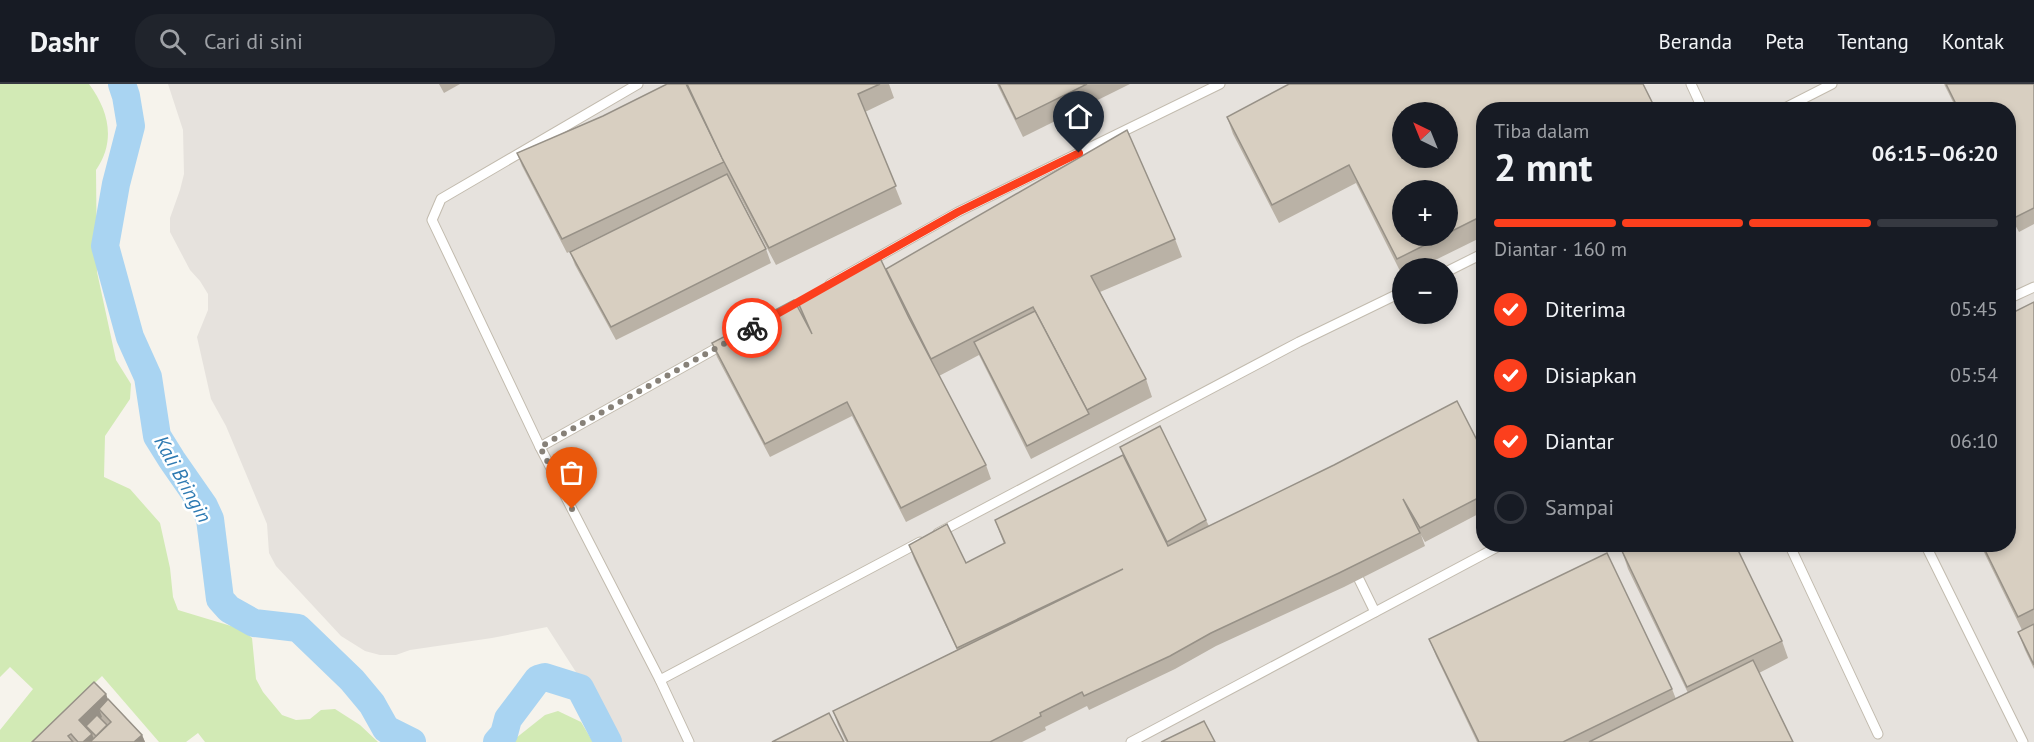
<!DOCTYPE html>
<html lang="id">
<meta charset="utf-8">
<style>
:root{--surface:#171b24;--page:#20242c;--text:#f1f3f6;--muted:#9ea1a6;--line:#363941;--accent:#fc3f1d}
body{margin:0;font-family:"PT Sans",sans-serif;background:var(--page);color:var(--text);height:100vh;display:flex;flex-direction:column;font-size:22px;white-space:nowrap}
*{box-sizing:border-box;margin:0}
p{font-size:20px;color:var(--muted)}
.icon{flex:none;width:33px;height:33px;fill:none;stroke:currentColor;stroke-width:2;stroke-linecap:round;stroke-linejoin:round}
.map{position:relative;flex:1;overflow:hidden}
.panel{position:absolute;left:1476px;top:18px;width:540px;height:450px;display:flex;flex-direction:column;background:var(--surface);border-radius:24px;box-shadow:0 3px 9px #0003}
.panel>*{flex:none}
.needle{width:39px;rotate:317deg}
.fabs{position:absolute;left:1392px;top:18px;display:grid;gap:12px}
.fabs a{display:grid;place-items:center;width:66px;height:66px;border-radius:50%;background:var(--surface);box-shadow:0 3px 9px #0003;font-size:30px}
.pin{position:absolute;display:grid;place-items:center;width:51px;height:51px;color:#fff;margin:-62px -26px;border-radius:50% 50% 50% 0;rotate:-45deg;box-shadow:0 0 6px #0007}
.pin .icon{rotate:45deg}
.courier{position:absolute;display:grid;place-items:center;width:60px;height:60px;margin:-30px;border:4px solid #fc3f1d;border-radius:50%;background:#fff;color:#222;box-shadow:0 2px 8px #0007}
.summary em{font-style:normal;font-weight:700}
.summary div{display:flex;flex-direction:column-reverse}
.summary{display:flex;align-items:center;justify-content:space-between;height:102px;padding:0 18px}
h1{font-size:39px;font-weight:700;line-height:45px}
.bar{display:grid;grid-template-columns:repeat(4,1fr);gap:9px 6px;align-content:center;height:72px;padding:0 18px}
.bar i{height:8px;border-radius:4px;background:var(--line)}
.bar .active{background:var(--accent)}
.bar p{grid-column:span 4}
ol{padding:0 18px;list-style:none}
li{display:flex;align-items:center;gap:18px;height:66px}
li p{margin-inline-start:auto}
li .icon{padding:6px;border-radius:50%;background:var(--accent);color:#fff;stroke-width:4}
li:last-child{color:var(--muted)}
li i{width:33px;height:33px;border:3px solid var(--line);border-radius:50%}
header{display:flex;align-items:center;gap:36px;box-sizing:border-box;height:84px;padding:0 30px;background:var(--surface);border-bottom:2px solid var(--line)}
header strong{font-size:28px}
nav{display:flex;gap:33px;margin-inline-start:auto;font-size:21px}
.search{width:420px;height:54px;background:var(--page);display:flex;align-items:center;gap:15px;box-sizing:border-box;padding:0 21px;border-radius:24px;color:var(--muted);font-size:22px}
.map>svg:first-child{display:block}
</style>
<header>
<strong>Dashr</strong>
<div class="search"><svg class="icon" aria-label="search" viewBox="0 0 24 24"><circle cx="10" cy="10" r="6"/><path d="M15 15l6 6"/></svg>Cari di sini</div>
<nav><a>Beranda</a><a>Peta</a><a>Tentang</a><a>Kontak</a></nav>
</header>
<div class="map">
<svg width="2034" height="658" viewBox="0 0 2034 658">
<rect width="100%" height="100%" fill="#f6f3ec"/>
<path fill="#e6e2dd" fill-rule="evenodd" d="M 168,0 L 2034,0 L 2034,658 L 615,658 L 592,613 L 547,543 L 492,554 L 410,566 L 396,571 L 380,571 L 365,567 L 341,552 L 276,482 L 269,469 L 267,440 L 226,342 L 211,315 L 197,253 L 208,226 L 208,210 L 200,197 L 190,186 L 170,148 L 170,134 L 180,106 L 184,90 L 183,46 ZM 1484,26 L 2008,26 L 2008,460 L 1484,460 ZM 1402,28 L 1448,28 L 1448,74 L 1402,74 ZM 1402,106 L 1448,106 L 1448,152 L 1402,152 ZM 1402,184 L 1448,184 L 1448,230 L 1402,230 Z"/>
<g fill="#d2eab5">
<path d="M 0,0 L 89,0 C 109,27 116,57 96,86 L 97,188 L 116,276 L 131,300 L 130,315 L 105,352 L 104,393 L 130,405 L 160,439 L 170,484 L 173,513 L 178,526 L 241,545 L 252,554 L 256,595 L 263,608 L 282,631 L 296,636 L 310,635 L 321,626 L 335,625 L 360,641 L 378,658 L 205,658 L 198,649 L 186,658 L 159,658 L 102,592 L 65,628 L 42,658 L 0,658 L 0,646 L 33,605 L 10,583 L 0,593 Z"/>
<path d="M 558,627 L 581,638 L 593,658 L 511,658 L 545,631 Z"/>
</g>
<g fill="none" stroke-linecap="round" stroke-linejoin="round">
<g stroke="#a9d4f2" stroke-width="28">
<path d="M 122,0 L 126,12 L 131,42 L 116,100 L 105,162 L 130,253 L 148,293 L 157,352 L 172,376 L 204,422 L 210,435 L 220,515 L 229,525 L 254,539 L 298,544 L 352,596 L 372,620 L 386,645 L 412,658"/>
<path d="M 497,658 L 504,650 L 508,635 L 538,595 L 545,593 L 580,604 L 608,658"/>
</g>
<g stroke="#c2bbae" stroke-width="11">
<g id="lane">
<path d="M 638,0 L 441,115 L 432,136 L 540,363 L 660,596 L 689,658"/>
<path d="M 1691,0 L 1703,26"/>
<path d="M 1781,26 L 1832,0"/>
<path d="M 1448,187 L 1484,169"/>
<path d="M 830,200 L 958,128 L 1220,0"/>
<path d="M 2008,215 L 2034,203"/>
<path d="M 540,363 L 724,260"/>
<path d="M 938,449 L 1299,258 L 1402,208"/>
<path d="M 1789,460 L 1878,650"/>
<path d="M 1925,460 L 2023,658"/>
<path d="M 1354,485 L 1375,528"/>
<path d="M 660,596 L 920,458"/>
<path d="M 1131,658 L 1503,460"/>
</g>
</g>
<use href="#lane" stroke="#fff" stroke-width="9"/>
</g>
<g fill="#bab2a6" fill-rule="evenodd">
<path d="M 439,0 L 460,0 L 444,9 Z"/>
<path d="M 667,0 L 889,0 L 894,14 L 865,28 L 902,120 L 776,181 L 729,92 L 766,165 L 771,179 L 616,256 L 575,181 L 570,168 L 611,147 L 567,169 L 522,82 L 517,69 L 603,32 Z"/>
<path d="M 997,0 L 1130,0 L 1023,53 Z"/>
<path d="M 1944,0 L 2034,0 L 2034,140 L 2019,148 L 2008,128 L 2008,26 L 1957,26 Z"/>
<path d="M 1484,26 L 1484,152 L 1419,184 L 1402,184 L 1402,191 L 1356,99 L 1279,139 L 1233,50 L 1227,33 ZM 1448,106 L 1448,152 L 1402,152 Z"/>
<path d="M 1175,155 L 1182,173 L 1100,208 L 1146,295 L 1152,313 L 1031,375 L 979,271 L 939,292 L 986,381 L 991,395 L 906,438 L 852,332 L 770,373 L 717,273 L 712,259 L 801,229 L 797,216 L 889,192 Z"/>
<path d="M 2034,218 L 2034,585 L 2025,566 L 2018,548 L 2022,546 L 1980,460 L 2008,460 Z"/>
<path d="M 1120,363 L 1206,436 L 1209,442 L 1484,370 L 1484,427 L 1425,458 L 1421,451 L 1425,462 L 1344,503 L 1216,562 L 1175,585 L 1089,626 L 1087,622 L 1045,643 L 1046,646 L 1022,658 L 846,658 L 838,641 L 833,627 L 957,566 L 914,475 L 909,461 L 966,479 L 1004,460 L 995,436 L 1123,371 Z"/>
<path d="M 1622,467 L 1782,557 L 1788,574 L 1759,589 L 1793,658 L 1477,658 L 1436,572 L 1429,555 L 1672,605 L 1676,615 L 1688,609 L 1628,485 Z"/>
<path d="M 106,610 L 108,616 L 142,651 L 145,658 L 32,658 Z"/>
</g>
<g fill="#979187">
<path d="M 106,610 L 111,624 L 99,625 L 102,633 L 87,646 L 79,636 Z"/>
<path d="M 92,650 L 95,658 L 83,658 Z"/>
<path d="M 142,651 L 145,658 L 134,658 Z"/>
</g>
<g fill="#d8cfc1" stroke="#979187" stroke-width="1.5" fill-rule="evenodd">
<path d="M 667,0 L 686,0 L 724,78 L 562,155 L 517,69 L 603,32 Z"/>
<path d="M 687,0 L 880,0 L 858,10 L 896,102 L 769,164 L 722,74 Z"/>
<path d="M 999,0 L 1087,0 L 1016,35 Z"/>
<path d="M 1289,0 L 1643,0 L 1656,26 L 1484,26 L 1484,131 L 1448,149 L 1448,106 L 1402,106 L 1402,152 L 1443,152 L 1397,175 L 1349,81 L 1272,121 L 1227,33 ZM 1402,28 L 1448,28 L 1448,74 L 1402,74 Z"/>
<path d="M 1946,0 L 2034,0 L 2034,124 L 2014,134 L 2008,124 L 2008,26 L 1959,26 Z"/>
<path d="M 1127,46 L 1175,155 L 1091,192 L 1146,295 L 1087,326 L 1033,223 L 931,275 L 886,185 Z"/>
<path d="M 727,90 L 766,165 L 611,243 L 570,168 Z"/>
<path d="M 880,174 L 909,234 L 986,381 L 901,424 L 847,318 L 765,360 L 712,259 L 794,216 L 812,250 L 797,216 Z"/>
<path d="M 2034,218 L 2034,525 L 2018,533 L 1982,460 L 2008,460 L 2008,231 Z"/>
<path d="M 1035,227 L 1089,330 L 1027,362 L 974,258 Z"/>
<path d="M 1457,317 L 1484,370 L 1484,411 L 1420,444 L 1403,415 L 1420,449 L 1339,489 L 1211,549 L 1170,572 L 1084,612 L 1082,608 L 1040,629 L 1041,632 L 990,658 L 848,658 L 833,627 L 1123,485 L 957,564 L 909,461 L 947,440 L 966,479 L 1005,459 L 995,436 L 1123,371 L 1168,462 L 1334,381 Z"/>
<path d="M 1160,342 L 1206,436 L 1167,458 L 1120,363 Z"/>
<path d="M 1635,460 L 1735,460 L 1782,557 L 1687,603 L 1622,467 Z"/>
<path d="M 1607,469 L 1672,605 L 1563,658 L 1479,658 L 1429,555 Z"/>
<path d="M 2034,540 L 2034,581 L 2018,548 Z"/>
<path d="M 1753,576 L 1793,658 L 1589,658 Z"/>
<path d="M 94,598 L 106,610 L 79,636 L 92,650 L 83,658 L 78,658 L 71,650 L 68,652 L 73,658 L 32,658 Z"/>
<path d="M 108,615 L 142,651 L 134,658 L 90,658 L 111,638 L 99,625 Z"/>
<path d="M 829,629 L 844,658 L 772,658 Z"/>
<path d="M 97,631 L 107,641 L 96,652 L 86,642 Z"/>
<path d="M 1204,637 L 1215,658 L 1161,658 Z"/>
</g>
<g fill="none" stroke-linecap="round" stroke-linejoin="round">
<path stroke="#878178" stroke-width="6" stroke-dasharray="0 10.8" d="M 572,425 L 540,363 L 752,244"/>
<path stroke="#fc3f1d" stroke-width="8" d="M 752,244 L 958,128 L 1079,69"/>
</g>
<g text-anchor="middle" stroke-width="5" stroke-linejoin="round" paint-order="stroke">
<g font-size="20" font-style="italic" fill="#2e7ab2" stroke="#fff">
<text transform="translate(183 395) rotate(61)" y="7">Kali Bringin</text>
</g>
</g>
</svg>
<div class="fabs">
<a><svg class="needle" viewBox="-14 -14 28 28"><path d="M0-13l5 13h-10z" fill="#e53935"/><path d="M0 13l5-13h-10z" fill="#9ea1a6"/></svg></a>
<a>+</a>
<a>−</a>
</div>
<div class="pin" style="left:572px;top:425px;background:#ea580c"><svg class="icon" aria-label="bag" viewBox="0 0 24 24"><path d="M5 8h14l-1 12H6zM9 8a3 3 0 0 1 6 0"/></svg></div>
<div class="pin" style="left:1079px;top:69px;background:#1f2937"><svg class="icon" aria-label="home" viewBox="0 0 24 24"><path d="M3 11l9-7 9 7M6 9v11h12V9"/></svg></div>
<div class="courier" style="left:752px;top:244px"><svg class="icon" aria-label="bike" viewBox="0 0 24 24"><circle cx="6" cy="16" r="4"/><circle cx="18" cy="16" r="4"/><path d="M6 16l4-8h5l3 8M10 8l3 8H6M13 5h3"/></svg></div>
<section class="panel">
<div class="summary"><div><h1>2 mnt</h1><p>Tiba dalam</p></div><em>06:15–06:20</em></div>
<div class="bar"><i class="active"></i><i class="active"></i><i class="active"></i><i></i><p>Diantar · 160 m</p></div>
<ol>
<li><svg class="icon" aria-label="check" viewBox="0 0 24 24"><path d="M5 12l5 5 9-10"/></svg>Diterima<p>05:45</p></li>
<li><svg class="icon" aria-label="check" viewBox="0 0 24 24"><path d="M5 12l5 5 9-10"/></svg>Disiapkan<p>05:54</p></li>
<li><svg class="icon" aria-label="check" viewBox="0 0 24 24"><path d="M5 12l5 5 9-10"/></svg>Diantar<p>06:10</p></li>
<li><i></i>Sampai</li>
</ol>
</section>
</div>
